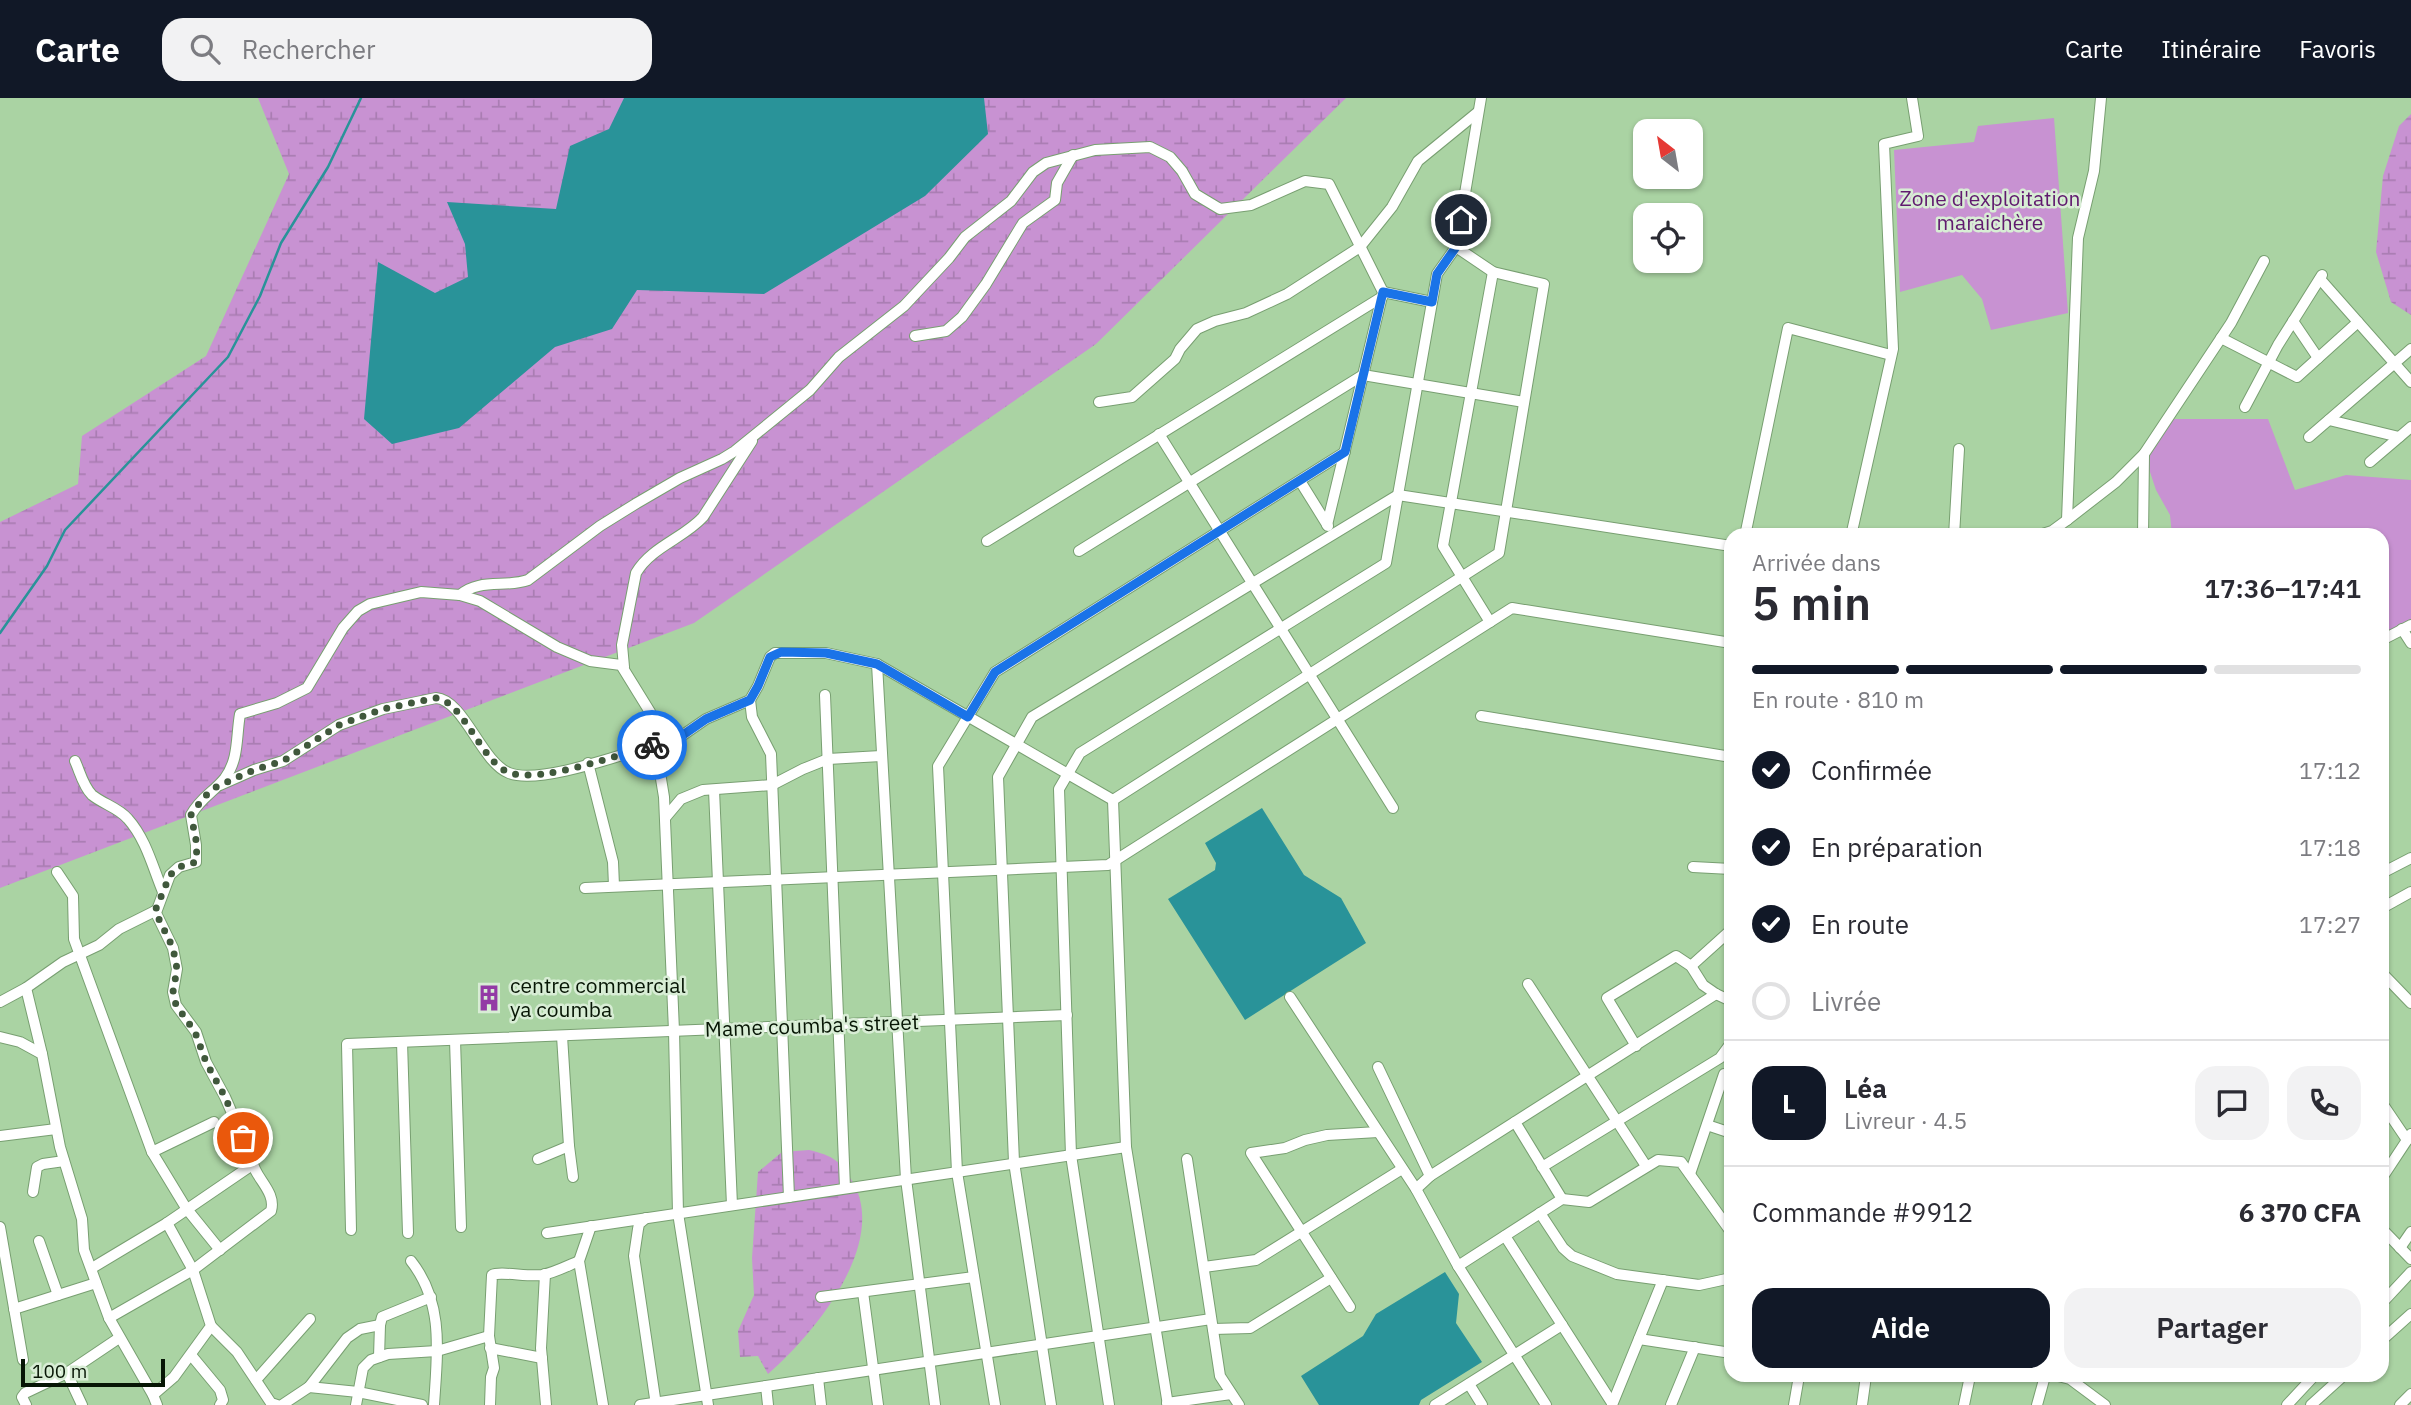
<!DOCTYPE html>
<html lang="fr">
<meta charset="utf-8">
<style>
:root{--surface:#fff;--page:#f2f2f3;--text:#2b2b33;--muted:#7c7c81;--line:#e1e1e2;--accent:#111827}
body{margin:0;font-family:"IBM Plex Sans",sans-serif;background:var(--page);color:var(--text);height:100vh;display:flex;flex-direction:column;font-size:26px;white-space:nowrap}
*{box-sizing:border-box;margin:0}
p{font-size:23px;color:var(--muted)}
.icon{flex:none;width:38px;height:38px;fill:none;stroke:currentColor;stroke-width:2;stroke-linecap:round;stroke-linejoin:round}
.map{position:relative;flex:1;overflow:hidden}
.sheet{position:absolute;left:1724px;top:430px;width:665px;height:854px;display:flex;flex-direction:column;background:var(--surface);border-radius:21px;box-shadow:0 2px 5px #0004}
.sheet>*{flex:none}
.needle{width:46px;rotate:329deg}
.tools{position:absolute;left:1633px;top:21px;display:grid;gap:14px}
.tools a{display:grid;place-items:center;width:70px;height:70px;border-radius:14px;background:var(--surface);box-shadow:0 2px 5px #0004;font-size:35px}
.scale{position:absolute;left:21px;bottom:18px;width:144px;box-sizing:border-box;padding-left:7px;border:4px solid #071605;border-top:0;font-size:19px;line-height:24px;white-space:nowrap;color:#071605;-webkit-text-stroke:5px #d8edd5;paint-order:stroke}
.pin{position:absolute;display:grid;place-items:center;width:60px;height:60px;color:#fff;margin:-30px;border:4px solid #fff;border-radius:50%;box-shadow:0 2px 7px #0007}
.courier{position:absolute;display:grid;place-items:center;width:70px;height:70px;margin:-35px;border:5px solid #1a73e8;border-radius:50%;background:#fff;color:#222;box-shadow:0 2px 9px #0007}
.summary em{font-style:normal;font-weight:600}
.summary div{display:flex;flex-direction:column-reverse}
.summary{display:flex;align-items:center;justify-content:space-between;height:119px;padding:0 28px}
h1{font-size:46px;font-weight:600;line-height:52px}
.bar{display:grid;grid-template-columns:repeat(4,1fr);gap:10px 7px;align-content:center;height:84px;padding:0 28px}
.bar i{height:9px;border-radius:5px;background:var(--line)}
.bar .current{background:var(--accent)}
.bar p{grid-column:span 4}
.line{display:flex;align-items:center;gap:18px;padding:0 28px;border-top:2px solid var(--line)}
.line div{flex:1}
.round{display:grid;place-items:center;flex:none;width:74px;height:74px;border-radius:21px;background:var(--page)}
ol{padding:0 28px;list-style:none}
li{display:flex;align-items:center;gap:21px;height:77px}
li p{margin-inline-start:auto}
li .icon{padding:7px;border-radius:50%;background:var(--accent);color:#fff;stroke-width:4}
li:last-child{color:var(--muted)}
li i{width:38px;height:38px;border:4px solid var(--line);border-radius:50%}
.primary-button{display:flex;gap:14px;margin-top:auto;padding:14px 28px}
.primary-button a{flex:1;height:80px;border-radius:21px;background:var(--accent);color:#fff;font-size:28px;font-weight:600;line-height:80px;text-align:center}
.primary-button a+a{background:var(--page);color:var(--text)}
header{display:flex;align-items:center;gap:42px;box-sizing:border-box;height:98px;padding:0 35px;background:var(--accent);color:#fff}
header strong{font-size:33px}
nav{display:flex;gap:38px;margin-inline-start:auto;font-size:24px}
.search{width:490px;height:63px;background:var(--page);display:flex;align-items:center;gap:18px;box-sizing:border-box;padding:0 24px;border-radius:21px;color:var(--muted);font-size:26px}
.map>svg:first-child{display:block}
</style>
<header>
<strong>Carte</strong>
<div class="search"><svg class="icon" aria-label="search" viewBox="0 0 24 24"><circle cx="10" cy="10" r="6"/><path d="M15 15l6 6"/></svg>Rechercher</div>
<nav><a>Carte</a><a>Itinéraire</a><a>Favoris</a></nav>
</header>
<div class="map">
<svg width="2411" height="1307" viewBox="0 0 2411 1307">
<defs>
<pattern id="wetland-marsh" width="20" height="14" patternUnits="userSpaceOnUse" patternTransform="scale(1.75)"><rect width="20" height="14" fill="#c892d2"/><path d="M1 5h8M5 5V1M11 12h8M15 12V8" fill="none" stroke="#aa7db3"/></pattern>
</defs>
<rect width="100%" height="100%" fill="#aad3a3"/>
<g fill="url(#wetland-marsh)">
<path d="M 258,0 L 1346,0 L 1096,246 L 694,525 L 0,790 L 0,424 L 78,386 L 82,338 L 206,258 L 289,76 Z"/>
<path d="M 2411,16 L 2411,217 L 2391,204 L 2376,154 L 2383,78 L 2399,28 Z"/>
<path d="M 809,1052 C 834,1058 841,1063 854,1086 C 887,1148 813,1237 768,1276 L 758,1258 L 740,1259 L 738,1233 L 754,1197 L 752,1160 L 758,1074 L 782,1054 Z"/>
</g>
<g fill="#c892d2">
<path d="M 2054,20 L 2068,215 L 1991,232 L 1982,201 L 1962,177 L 1900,194 L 1894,52 L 1974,44 L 1978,28 Z"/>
<path d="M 2169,321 L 2268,321 L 2295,392 L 2346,377 L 2411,382 L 2411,525 L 2382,542 L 2382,438 L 2172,437 L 2170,417 L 2156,392 L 2144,356 Z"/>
</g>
<g fill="#299399">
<path d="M 624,0 L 984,0 L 988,36 L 925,98 L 764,196 L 637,192 L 612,231 L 555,249 L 459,330 L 392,346 L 364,321 L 378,164 L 435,195 L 468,179 L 465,146 L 447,104 L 556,111 L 570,48 L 609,31 Z"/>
<path d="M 1262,710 L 1304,777 L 1341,800 L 1366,845 L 1245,922 L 1168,801 L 1215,772 L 1216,765 L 1205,745 Z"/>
<path d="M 1445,1174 L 1459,1196 L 1456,1225 L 1482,1264 L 1421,1302 L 1419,1307 L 1319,1307 L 1301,1278 L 1363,1238 L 1376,1216 Z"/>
</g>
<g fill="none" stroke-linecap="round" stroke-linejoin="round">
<path stroke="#299399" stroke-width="2.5" d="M 0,535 L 47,468 L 65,432 L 228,259 L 260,198 L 281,145 L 328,69 L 361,0"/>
<g stroke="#789f71" stroke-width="12">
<g id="minor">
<path d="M 2320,181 L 2411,284"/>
<path d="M 1383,194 L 1432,204"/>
<path d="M 2293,223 L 2318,260"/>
<path d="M 915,238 L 946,233 L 962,219 L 986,186 L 1023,125 L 1055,102 L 1057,85 L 1073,57"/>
<path d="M 2221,240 L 2297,279 L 2358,224"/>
<path d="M 1099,304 L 1132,299 L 1175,261 L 1180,251 L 1197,231 L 1215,223 L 1246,215 L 1287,196 L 1360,149 L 1392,109 L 1418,63 L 1478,14"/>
<path d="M 2245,309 L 2278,247 L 2322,177"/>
<path d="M 2329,322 L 2399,339"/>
<path d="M 1159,336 L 1393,710"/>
<path d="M 2309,339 L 2411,251"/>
<path d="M 2370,364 L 2411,329"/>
<path d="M 1300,383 L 1328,428"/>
<path d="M 2067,422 L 2078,140 L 2094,73 L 2101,0"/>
<path d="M 1745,438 L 1788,230 L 1891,257"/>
<path d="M 1851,438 L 1893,251 L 1884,46 L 1918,38 L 1912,0"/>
<path d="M 1954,438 L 1959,351"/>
<path d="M 2036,438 L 2052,433 L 2067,422 L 2116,384 L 2144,356 L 2231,225 L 2264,163"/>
<path d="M 2143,438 L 2144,356"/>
<path d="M 987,443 L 1382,199"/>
<path d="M 1079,453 L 1363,277 L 1524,304"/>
<path d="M 460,497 C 479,480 506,490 528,482 L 600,428 L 637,405 L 680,380 L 722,361 L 735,353 L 810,292 L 839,259 L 904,208 L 949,160 L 965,139 L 1011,103 L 1033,74 L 1046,65 L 1095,52 L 1150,49 L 1170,59 L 1182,73 L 1195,96 L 1220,111 L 1251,107 L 1305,83 L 1329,86 L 1383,194 L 1327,427"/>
<path d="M 1490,524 L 1443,448 L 1493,174"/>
<path d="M 2402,531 L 2411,545"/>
<path d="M 2382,542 L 2411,527"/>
<path d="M 877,566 L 906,1081 L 935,1307"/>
<path d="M 624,569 L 622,547 L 636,475 C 651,449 684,440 703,419 L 752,343"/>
<path d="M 825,597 L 845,1090"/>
<path d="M 750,602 L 752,619 L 771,656 L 789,1099"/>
<path d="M 1481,618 L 1731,659"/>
<path d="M 657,655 L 706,621 L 750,602 L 758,588 L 770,559 L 775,555 L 826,555 L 877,566 L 1113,702"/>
<path d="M 75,663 C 80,674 83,688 92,697 C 103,706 119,710 128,721 C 146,741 153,770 163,794"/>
<path d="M 588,665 L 613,764 L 614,788"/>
<path d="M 220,687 L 254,672 L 283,663 L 339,627 L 383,611 L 436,600 C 464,602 481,664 509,675 C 539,687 623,656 655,647"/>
<path d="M 714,692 L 732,1107"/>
<path d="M 1113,702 L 1499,455 L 1544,186 L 1493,174 L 1456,149"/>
<path d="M 1113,702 L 1126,1049 L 1168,1307"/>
<path d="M 665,720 L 681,701 L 703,692 L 772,687 L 803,671 L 828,661 L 881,658"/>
<path d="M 1693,769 L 1731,771"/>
<path d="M 57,774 L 73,798 L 74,841 L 152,1054 L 186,1110 L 220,1152"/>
<path d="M 2382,775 L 2411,760"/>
<path d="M 585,790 L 1108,767 L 1512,510 L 1731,545"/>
<path d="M 2382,810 L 2411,794"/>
<path d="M 1691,868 L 1731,832"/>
<path d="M 2382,875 L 2411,905"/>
<path d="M 1528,886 L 1646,1068"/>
<path d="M 26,890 L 42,956"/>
<path d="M 1290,899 L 1416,1091 L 1458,1168 L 1546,1307"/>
<path d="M 0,904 L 26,890 L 63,864 L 99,847 L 119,831 L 157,812 L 170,777 L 179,769 L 196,764 L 196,747 L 191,717 C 201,699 214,694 225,680 C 239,661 236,639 240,616 L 277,605 L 307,590 L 343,530 L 358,513 L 370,506 L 421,494 L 460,497 L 480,503 L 557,549 L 590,563 L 621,567 L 650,614 L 664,699 L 674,933 L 678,1115 L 708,1307"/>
<path d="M 562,938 L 569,1048 L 573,1079"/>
<path d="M 0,939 L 20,944 L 42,956 L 60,1049 L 82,1121 L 84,1152 L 109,1220 L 153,1297 L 157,1307"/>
<path d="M 455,942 L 461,1129"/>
<path d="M 402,944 L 408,1135"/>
<path d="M 1636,948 L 1607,900 L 1676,858 L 1691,868 L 1703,887 L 1716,896 L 1731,903"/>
<path d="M 1378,969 L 1430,1078"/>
<path d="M 2382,1005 L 2407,1042"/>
<path d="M 1515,1024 L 1562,1101"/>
<path d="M 1707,1027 L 1731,1035"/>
<path d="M 0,1038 L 56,1031"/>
<path d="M 152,1054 L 214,1024"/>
<path d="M 538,1061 L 569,1048"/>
<path d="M 1187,1061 L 1220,1278 L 1239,1307"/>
<path d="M 1542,1069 L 1720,960 L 1731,945"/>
<path d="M 1690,1076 L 1724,976"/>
<path d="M 2382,1080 L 2411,1036"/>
<path d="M 1416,1091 L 1430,1078 L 1716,896"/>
<path d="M 33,1094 L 37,1069 L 43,1066 L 64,1063"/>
<path d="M 1540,1115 L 1563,1150 L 1572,1158 L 1617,1176 L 1699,1187 L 1731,1180"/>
<path d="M 646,1120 L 639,1126 L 638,1131 L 634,1158 L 656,1307"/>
<path d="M 591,1128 L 579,1163 L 603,1307"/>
<path d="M 0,1129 L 23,1262"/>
<path d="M 2382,1131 L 2411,1161"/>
<path d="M 351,1132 L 347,946 L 1067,917"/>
<path d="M 547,1135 L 1126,1049"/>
<path d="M 1505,1138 L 1612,1305"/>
<path d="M 39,1143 L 58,1197"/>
<path d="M 2400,1150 L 2411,1134"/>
<path d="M 411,1163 C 445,1206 437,1257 434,1307"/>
<path d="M 1458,1168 L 1562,1101 L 1589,1104 L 1658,1062 L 1681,1064 L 1731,1134"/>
<path d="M 1204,1169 L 1256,1162 L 1402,1071"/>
<path d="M 92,1170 L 167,1125 L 252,1067"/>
<path d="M 545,1176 L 541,1250 L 546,1307"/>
<path d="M 863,1194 L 878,1307"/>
<path d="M 821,1199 L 974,1179"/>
<path d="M 2382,1205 L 2411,1174"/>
<path d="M 1350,1209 L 1251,1055 L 1285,1050 L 1305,1042 L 1327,1037 L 1378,1034"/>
<path d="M 14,1211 L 96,1185"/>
<path d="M 109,1220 L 193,1172 L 271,1113 C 277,1093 253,1079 252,1061 L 225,999 L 206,964 L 196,934 L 176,907 L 173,894 L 177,871 L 173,850 L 155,813"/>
<path d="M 211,1228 L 237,1254 L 271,1305 L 277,1307"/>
<path d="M 1213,1231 L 1250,1230 L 1331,1180"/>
<path d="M 1639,1241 L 1731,1255"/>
<path d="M 2382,1242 L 2411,1216"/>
<path d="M 490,1250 L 542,1260"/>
<path d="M 191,1257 L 220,1292 L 223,1302 L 220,1307"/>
<path d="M 379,1259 L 380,1227 L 382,1219 L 431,1199"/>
<path d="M 67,1275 L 82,1307"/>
<path d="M 2058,1278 L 2070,1281 L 2105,1307"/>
<path d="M 818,1280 L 821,1307"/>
<path d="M 256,1282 L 310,1221"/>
<path d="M 1469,1286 L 1482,1307"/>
<path d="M 766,1288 L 768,1307"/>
<path d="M 309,1289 L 358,1294 L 422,1307"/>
<path d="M 153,1297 L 174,1279 L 211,1228 L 193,1172 L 167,1125"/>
<path d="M 1167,1305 L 1231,1296"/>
<path d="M 26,1307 L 22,1299 L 25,1295 L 67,1275 L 119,1240"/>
<path d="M 282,1307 L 309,1289 L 347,1240 L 360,1231 L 380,1227"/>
<path d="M 356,1307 L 363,1270 L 371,1262 L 388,1256 L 437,1253 L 489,1238"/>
<path d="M 490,1307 L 491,1279 L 494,1270 L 489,1238 L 492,1177 C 500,1173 528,1179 542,1177 C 554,1175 567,1168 579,1163"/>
<path d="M 640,1307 L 1211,1221"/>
<path d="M 995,1307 L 957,1074 L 938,668 L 995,574 L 1345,354"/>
<path d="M 1051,1307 L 1014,1064 L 998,679 L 1032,619 L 1398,397 L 1731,448"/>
<path d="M 1109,1307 L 1071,1057 L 1059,691 L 1080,655 L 1386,465 L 1437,176 L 1456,149 L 1481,0"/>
<path d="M 1435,1307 L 1562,1227"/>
<path d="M 1612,1307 L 1663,1182"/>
<path d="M 1671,1307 L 1695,1249"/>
<path d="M 1794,1307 L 1799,1278"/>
<path d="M 1862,1307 L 1866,1278"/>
<path d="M 1964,1307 L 1970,1278"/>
<path d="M 2037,1307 L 2045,1278"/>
<path d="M 2287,1307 L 2314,1278"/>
<path d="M 2311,1307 L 2343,1278"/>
<path d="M 2400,1307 L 2411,1296"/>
</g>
</g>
<use href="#minor" stroke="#fff" stroke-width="10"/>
</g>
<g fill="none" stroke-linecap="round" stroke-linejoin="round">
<path stroke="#40583c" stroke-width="7" stroke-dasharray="0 12.6" d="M 243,1040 L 225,999 L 206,964 L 195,934 L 176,907 L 173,894 L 177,871 L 173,850 L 155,813 L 170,777 L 179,769 L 196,764 L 197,747 L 191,717 L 204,699 L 216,689 L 254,672 L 283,663 L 339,627 L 383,611 L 436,600 C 463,602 482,666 510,675 C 540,685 619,657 652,647"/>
<path stroke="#1a73e8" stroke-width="9" d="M 652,647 L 655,646 L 657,655 L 706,621 L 750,602 L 758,588 L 770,559 L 781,554 L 826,555 L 877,566 L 968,619 L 995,574 L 1345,354 L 1383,194 L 1432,204 L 1437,176 L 1456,149 L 1461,122"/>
</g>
<defs>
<g id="building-bare" transform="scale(2.1)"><path d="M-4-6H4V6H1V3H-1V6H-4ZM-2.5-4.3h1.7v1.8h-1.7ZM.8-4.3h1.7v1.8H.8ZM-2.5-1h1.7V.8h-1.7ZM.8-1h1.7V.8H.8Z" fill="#933aa5" stroke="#d8edd5" stroke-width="2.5" paint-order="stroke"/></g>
</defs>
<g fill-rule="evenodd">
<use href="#building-bare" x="489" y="900"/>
</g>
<g text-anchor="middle" stroke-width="5" stroke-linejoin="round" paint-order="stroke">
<g font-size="21" fill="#601a6e" stroke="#d8edd5">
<text x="1990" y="108">Zone d'exploitation<tspan x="1990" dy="24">maraichère</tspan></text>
</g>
<g font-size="21" fill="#071605" stroke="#d8edd5" text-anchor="start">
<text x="510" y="895">centre commercial<tspan x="510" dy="24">ya coumba</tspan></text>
</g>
<g font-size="21" fill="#071605" stroke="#d8edd5">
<text transform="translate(812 928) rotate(-2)" y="7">Mame coumba's street</text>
</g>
</g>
</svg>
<div class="tools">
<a><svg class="needle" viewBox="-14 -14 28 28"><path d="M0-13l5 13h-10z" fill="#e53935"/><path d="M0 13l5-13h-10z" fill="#7c7c81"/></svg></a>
<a><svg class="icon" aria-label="locate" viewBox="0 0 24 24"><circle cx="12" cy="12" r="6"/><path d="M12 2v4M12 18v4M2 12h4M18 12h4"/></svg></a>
</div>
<div class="scale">100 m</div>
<div class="pin" style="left:243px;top:1040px;background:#ea580c"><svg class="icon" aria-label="bag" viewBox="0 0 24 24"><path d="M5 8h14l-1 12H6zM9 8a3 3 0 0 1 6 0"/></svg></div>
<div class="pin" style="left:1461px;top:122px;background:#1f2937"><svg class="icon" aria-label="home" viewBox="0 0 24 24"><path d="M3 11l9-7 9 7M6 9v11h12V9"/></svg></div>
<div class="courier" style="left:652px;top:647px"><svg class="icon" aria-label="bike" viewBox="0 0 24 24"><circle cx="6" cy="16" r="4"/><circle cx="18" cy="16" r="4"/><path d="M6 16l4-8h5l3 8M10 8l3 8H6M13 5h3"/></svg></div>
<section class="sheet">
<div class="summary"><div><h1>5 min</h1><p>Arrivée dans</p></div><em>17:36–17:41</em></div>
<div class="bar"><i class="current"></i><i class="current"></i><i class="current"></i><i></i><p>En route · 810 m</p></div>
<ol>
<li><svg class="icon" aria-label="check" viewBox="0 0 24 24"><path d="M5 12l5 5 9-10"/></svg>Confirmée<p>17:12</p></li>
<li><svg class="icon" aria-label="check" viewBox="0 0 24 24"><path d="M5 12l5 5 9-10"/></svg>En préparation<p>17:18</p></li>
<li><svg class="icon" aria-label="check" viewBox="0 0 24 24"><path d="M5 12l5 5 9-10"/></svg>En route<p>17:27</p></li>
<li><i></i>Livrée</li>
</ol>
<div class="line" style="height:126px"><b class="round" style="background:var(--accent);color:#fff">L</b><div><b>Léa</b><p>Livreur · 4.5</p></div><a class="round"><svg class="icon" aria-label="chat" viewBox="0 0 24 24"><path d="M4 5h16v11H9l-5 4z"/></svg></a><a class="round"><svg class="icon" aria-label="phone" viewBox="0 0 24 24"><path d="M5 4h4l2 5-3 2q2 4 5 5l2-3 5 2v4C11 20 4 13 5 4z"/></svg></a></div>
<div class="line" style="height:91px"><div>Commande #9912</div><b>6 370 CFA</b></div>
<div class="primary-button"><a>Aide</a><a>Partager</a></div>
</section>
</div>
